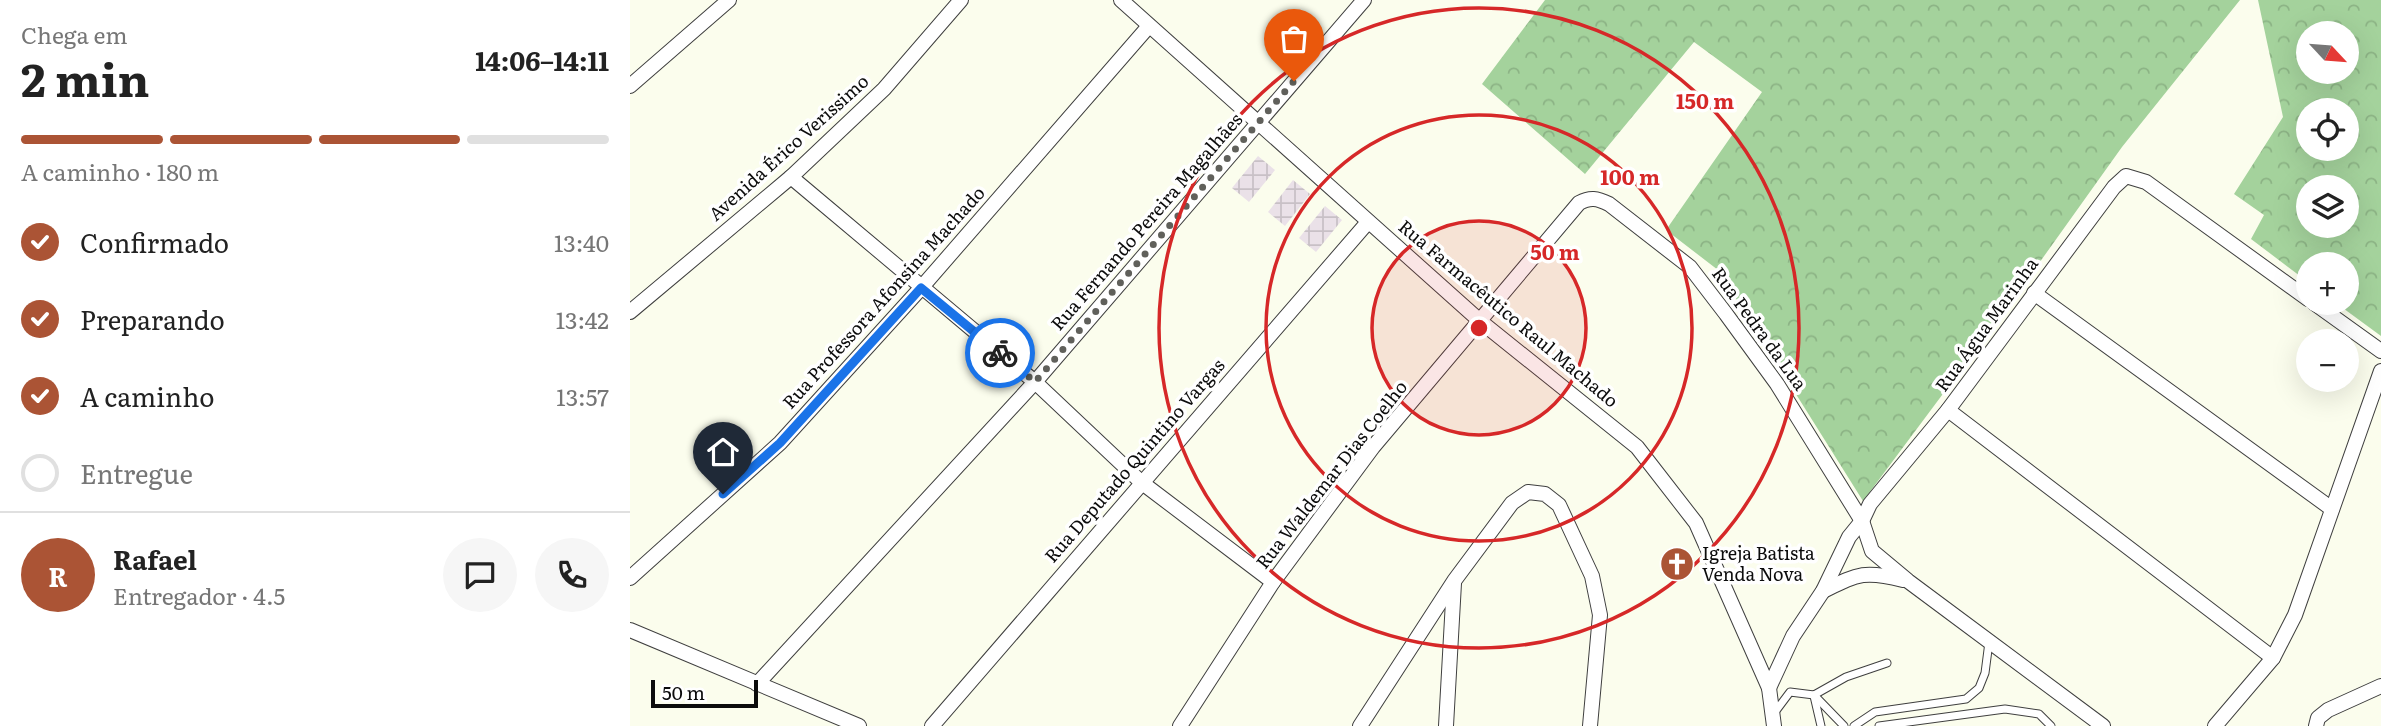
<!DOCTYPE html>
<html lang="pt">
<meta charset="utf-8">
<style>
:root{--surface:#fff;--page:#f6f6f6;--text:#222;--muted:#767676;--line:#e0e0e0;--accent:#ab5435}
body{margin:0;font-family:Literata,serif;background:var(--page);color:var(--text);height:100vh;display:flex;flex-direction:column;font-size:26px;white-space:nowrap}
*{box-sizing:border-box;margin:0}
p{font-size:23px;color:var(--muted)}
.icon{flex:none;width:38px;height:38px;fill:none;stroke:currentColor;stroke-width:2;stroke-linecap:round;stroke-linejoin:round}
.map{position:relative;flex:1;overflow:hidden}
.drawer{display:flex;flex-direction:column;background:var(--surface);width:630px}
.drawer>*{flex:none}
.needle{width:46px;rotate:116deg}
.buttons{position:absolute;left:1666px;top:21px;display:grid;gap:14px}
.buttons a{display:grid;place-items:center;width:63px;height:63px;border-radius:50%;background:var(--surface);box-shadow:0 7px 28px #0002;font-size:35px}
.scale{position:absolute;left:21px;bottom:18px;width:107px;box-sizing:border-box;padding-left:7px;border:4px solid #0c0c0c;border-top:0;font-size:19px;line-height:24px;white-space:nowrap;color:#0c0c0c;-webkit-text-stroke:5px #fff;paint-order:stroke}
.pin{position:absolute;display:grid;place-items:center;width:60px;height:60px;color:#fff;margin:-72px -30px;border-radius:50% 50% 50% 0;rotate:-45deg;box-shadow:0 0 7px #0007}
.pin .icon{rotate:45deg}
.courier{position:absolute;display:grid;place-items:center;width:70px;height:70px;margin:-35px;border:5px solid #1a73e8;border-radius:50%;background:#fff;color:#222;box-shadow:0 2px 9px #0007}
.summary em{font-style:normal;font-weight:700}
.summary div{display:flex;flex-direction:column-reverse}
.summary{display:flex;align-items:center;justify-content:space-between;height:119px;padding:0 21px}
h1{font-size:46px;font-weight:700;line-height:52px}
.bar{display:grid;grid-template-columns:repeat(4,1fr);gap:10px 7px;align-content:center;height:84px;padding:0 21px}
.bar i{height:9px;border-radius:5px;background:var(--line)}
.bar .on{background:var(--accent)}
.bar p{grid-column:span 4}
.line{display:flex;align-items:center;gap:18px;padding:0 21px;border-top:2px solid var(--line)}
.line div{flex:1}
.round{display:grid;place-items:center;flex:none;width:74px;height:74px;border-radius:37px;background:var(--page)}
ol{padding:0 21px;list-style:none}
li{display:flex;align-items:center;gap:21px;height:77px}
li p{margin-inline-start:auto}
li .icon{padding:7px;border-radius:50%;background:var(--accent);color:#fff;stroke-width:4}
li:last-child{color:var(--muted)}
li i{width:38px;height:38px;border:4px solid var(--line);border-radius:50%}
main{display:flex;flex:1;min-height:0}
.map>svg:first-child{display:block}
</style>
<main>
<section class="drawer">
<div class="summary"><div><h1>2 min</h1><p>Chega em</p></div><em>14:06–14:11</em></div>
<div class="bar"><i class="on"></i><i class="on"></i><i class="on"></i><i></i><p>A caminho · 180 m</p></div>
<ol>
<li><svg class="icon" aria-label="check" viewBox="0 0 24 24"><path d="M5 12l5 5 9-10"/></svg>Confirmado<p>13:40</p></li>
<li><svg class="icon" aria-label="check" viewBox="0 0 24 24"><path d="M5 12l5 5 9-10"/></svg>Preparando<p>13:42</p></li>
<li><svg class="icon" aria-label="check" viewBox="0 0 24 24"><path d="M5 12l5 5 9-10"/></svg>A caminho<p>13:57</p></li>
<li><i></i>Entregue</li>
</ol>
<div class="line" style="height:126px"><b class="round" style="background:var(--accent);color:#fff">R</b><div><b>Rafael</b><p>Entregador · 4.5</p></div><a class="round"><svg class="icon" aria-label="chat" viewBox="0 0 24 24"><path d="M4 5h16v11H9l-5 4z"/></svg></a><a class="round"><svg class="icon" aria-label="phone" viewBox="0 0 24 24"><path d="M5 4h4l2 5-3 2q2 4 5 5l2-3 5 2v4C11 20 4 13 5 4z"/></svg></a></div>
</section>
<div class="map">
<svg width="1751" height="726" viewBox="0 0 1751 726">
<defs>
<pattern id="industrial-grid" width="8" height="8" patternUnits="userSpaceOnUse" patternTransform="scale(1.75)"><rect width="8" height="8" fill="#eae1e8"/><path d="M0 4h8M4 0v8" fill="none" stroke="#c8c0c6"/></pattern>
<pattern id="forest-crowns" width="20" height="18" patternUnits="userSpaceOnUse" patternTransform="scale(1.75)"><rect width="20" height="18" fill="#a4d29c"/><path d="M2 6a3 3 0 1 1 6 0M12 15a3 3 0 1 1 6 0" fill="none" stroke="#8cb385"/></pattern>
</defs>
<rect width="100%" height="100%" fill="#fbfded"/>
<g fill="url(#industrial-grid)">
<path d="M 628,156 L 645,170 L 619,202 L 602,188 Z"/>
<path d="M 663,180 L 680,194 L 655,226 L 638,212 Z"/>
<path d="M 695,206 L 712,220 L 686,252 L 669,238 Z"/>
</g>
<g fill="url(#forest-crowns)" fill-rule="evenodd">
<path d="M 915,0 L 1610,0 L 1492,147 L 1377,308 L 1233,501 L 1088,270 L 1036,230 L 1132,92 L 1064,42 L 955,174 L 852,84 Z"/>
<path d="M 1628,0 L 1751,0 L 1751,336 L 1706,303 L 1717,303 L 1717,264 L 1678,264 L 1678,282 L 1621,239 L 1634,215 L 1604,194 L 1653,117 ZM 1678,33 L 1717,33 L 1717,72 L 1678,72 ZM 1678,110 L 1717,110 L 1717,149 L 1678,149 ZM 1678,187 L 1717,187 L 1717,226 L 1678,226 Z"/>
</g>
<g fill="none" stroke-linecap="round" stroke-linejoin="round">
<g stroke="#3f3f3f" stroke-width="9">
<g id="service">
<path d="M 1184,695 L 1214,726"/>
<path d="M 1184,696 L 1191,726"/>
<path d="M 1145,712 L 1160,692 L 1184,695 L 1216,677 L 1257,663"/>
<path d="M 1224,726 L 1245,712 L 1336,699 L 1349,688 L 1355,673 L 1359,642"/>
<path d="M 1249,726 L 1375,709 L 1409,714 L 1421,726"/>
</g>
</g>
<g stroke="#3f3f3f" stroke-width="16">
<g id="minor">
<path d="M 491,0 L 850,321 L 1007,447 L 1066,523 L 1139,688 L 1144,726"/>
<path d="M 0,86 L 99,0"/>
<path d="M 161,177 L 405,382 L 511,482 L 643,582"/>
<path d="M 1404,293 L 1702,509"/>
<path d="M 1684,303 L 1751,351"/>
<path d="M 0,312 L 161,177 L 254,89 L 331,0"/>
<path d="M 1318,410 L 1643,658"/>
<path d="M 0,578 L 150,443 L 291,288 L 519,26"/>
<path d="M 1193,591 C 1228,574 1234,570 1273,580"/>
<path d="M 0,630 L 229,726"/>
<path d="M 127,684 L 405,382 L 734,0"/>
<path d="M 1139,688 L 1163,636 L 1193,591 L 1219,537 L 1232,521 L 1240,504 L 1318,410 L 1484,187 L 1496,176 L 1516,182 L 1678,299"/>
<path d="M 302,726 L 738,222"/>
<path d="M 550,726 L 643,582 L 743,447 L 949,203 C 960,197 967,198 979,204 L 1060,267 L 1096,314 L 1147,384 L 1232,521 L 1242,551 L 1278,581 L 1473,726"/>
<path d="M 730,726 L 824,581 L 882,503 L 898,492 L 915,494 L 929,505 L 962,576 L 970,615 L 960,726"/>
<path d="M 816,726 L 824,583"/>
<path d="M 1585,726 L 1643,658 L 1665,615 L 1751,371"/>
<path d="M 1686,726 L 1688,718 L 1698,710 L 1751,686"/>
</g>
</g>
<use href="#service" stroke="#fff" stroke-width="7"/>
<use href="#minor" stroke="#fff" stroke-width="14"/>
</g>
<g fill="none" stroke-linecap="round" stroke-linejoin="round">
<path stroke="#60605b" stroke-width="7" stroke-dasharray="0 12.6" d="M 370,353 L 405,382 L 664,81"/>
<path stroke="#1a73e8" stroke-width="9" d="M 93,494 L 150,443 L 291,288 L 370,353"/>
</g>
<circle cx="849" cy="328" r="107" fill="#d62828" fill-opacity=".12"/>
<g fill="none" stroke="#d62828" stroke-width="3.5">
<circle cx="849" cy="328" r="107"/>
<circle cx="849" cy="328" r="213"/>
<circle cx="849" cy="328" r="320"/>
</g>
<defs>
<g id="church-disc" transform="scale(1.75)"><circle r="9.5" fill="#ab5435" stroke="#fff"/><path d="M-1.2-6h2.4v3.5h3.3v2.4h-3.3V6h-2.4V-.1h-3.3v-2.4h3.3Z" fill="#fff"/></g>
</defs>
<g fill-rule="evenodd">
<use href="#church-disc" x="1047" y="564"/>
</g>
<g text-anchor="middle" stroke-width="7" stroke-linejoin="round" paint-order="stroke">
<g font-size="18" fill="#0c0c0c" stroke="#fff">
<text transform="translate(159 148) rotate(-42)" y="6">Avenida Érico Verissimo</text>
<text transform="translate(517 222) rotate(-49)" y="6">Rua Fernando Pereira Magalhães</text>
<text transform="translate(254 298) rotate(-48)" y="6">Rua Professora Afonsina Machado</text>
<text transform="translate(878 314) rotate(40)" y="6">Rua Farmacêutico Raul Machado</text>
<text transform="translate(1357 325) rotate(-54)" y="6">Rua Água Marinha</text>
<text transform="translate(1129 329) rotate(54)" y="6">Rua Pedra da Lua</text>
<text transform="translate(505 461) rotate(-49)" y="6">Rua Deputado Quintino Vargas</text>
<text transform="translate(702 475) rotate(-52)" y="6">Rua Waldemar Dias Coelho</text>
</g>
<g font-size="18" fill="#0c0c0c" stroke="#fff" text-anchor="start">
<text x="1072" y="560">Igreja Batista<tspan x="1072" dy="21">Venda Nova</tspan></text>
</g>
</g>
<circle cx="849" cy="328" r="10" fill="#d62828" stroke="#fff" stroke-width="3.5"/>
<g font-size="21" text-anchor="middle" font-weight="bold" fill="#d62828" stroke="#fff" stroke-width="7" stroke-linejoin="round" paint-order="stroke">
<text x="1075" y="109">150 m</text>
<text x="1000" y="185">100 m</text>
<text x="925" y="260">50 m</text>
</g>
</svg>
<div class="buttons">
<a><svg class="needle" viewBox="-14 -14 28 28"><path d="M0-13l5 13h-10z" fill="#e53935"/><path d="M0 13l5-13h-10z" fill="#767676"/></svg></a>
<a><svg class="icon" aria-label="locate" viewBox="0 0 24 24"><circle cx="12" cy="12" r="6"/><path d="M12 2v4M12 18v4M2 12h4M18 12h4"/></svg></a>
<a><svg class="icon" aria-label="layers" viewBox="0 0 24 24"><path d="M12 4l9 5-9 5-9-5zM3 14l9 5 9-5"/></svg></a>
<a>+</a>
<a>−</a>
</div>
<div class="scale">50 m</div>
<div class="pin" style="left:664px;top:81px;background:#ea580c"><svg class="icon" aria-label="bag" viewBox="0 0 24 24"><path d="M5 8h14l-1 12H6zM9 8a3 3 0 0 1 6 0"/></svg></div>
<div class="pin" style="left:93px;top:494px;background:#1f2937"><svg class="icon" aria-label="home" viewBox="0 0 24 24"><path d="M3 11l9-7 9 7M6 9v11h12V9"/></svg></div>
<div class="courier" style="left:370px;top:353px"><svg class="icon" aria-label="bike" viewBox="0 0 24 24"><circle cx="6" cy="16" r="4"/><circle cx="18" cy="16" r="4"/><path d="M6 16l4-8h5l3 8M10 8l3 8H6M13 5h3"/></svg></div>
</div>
</main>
